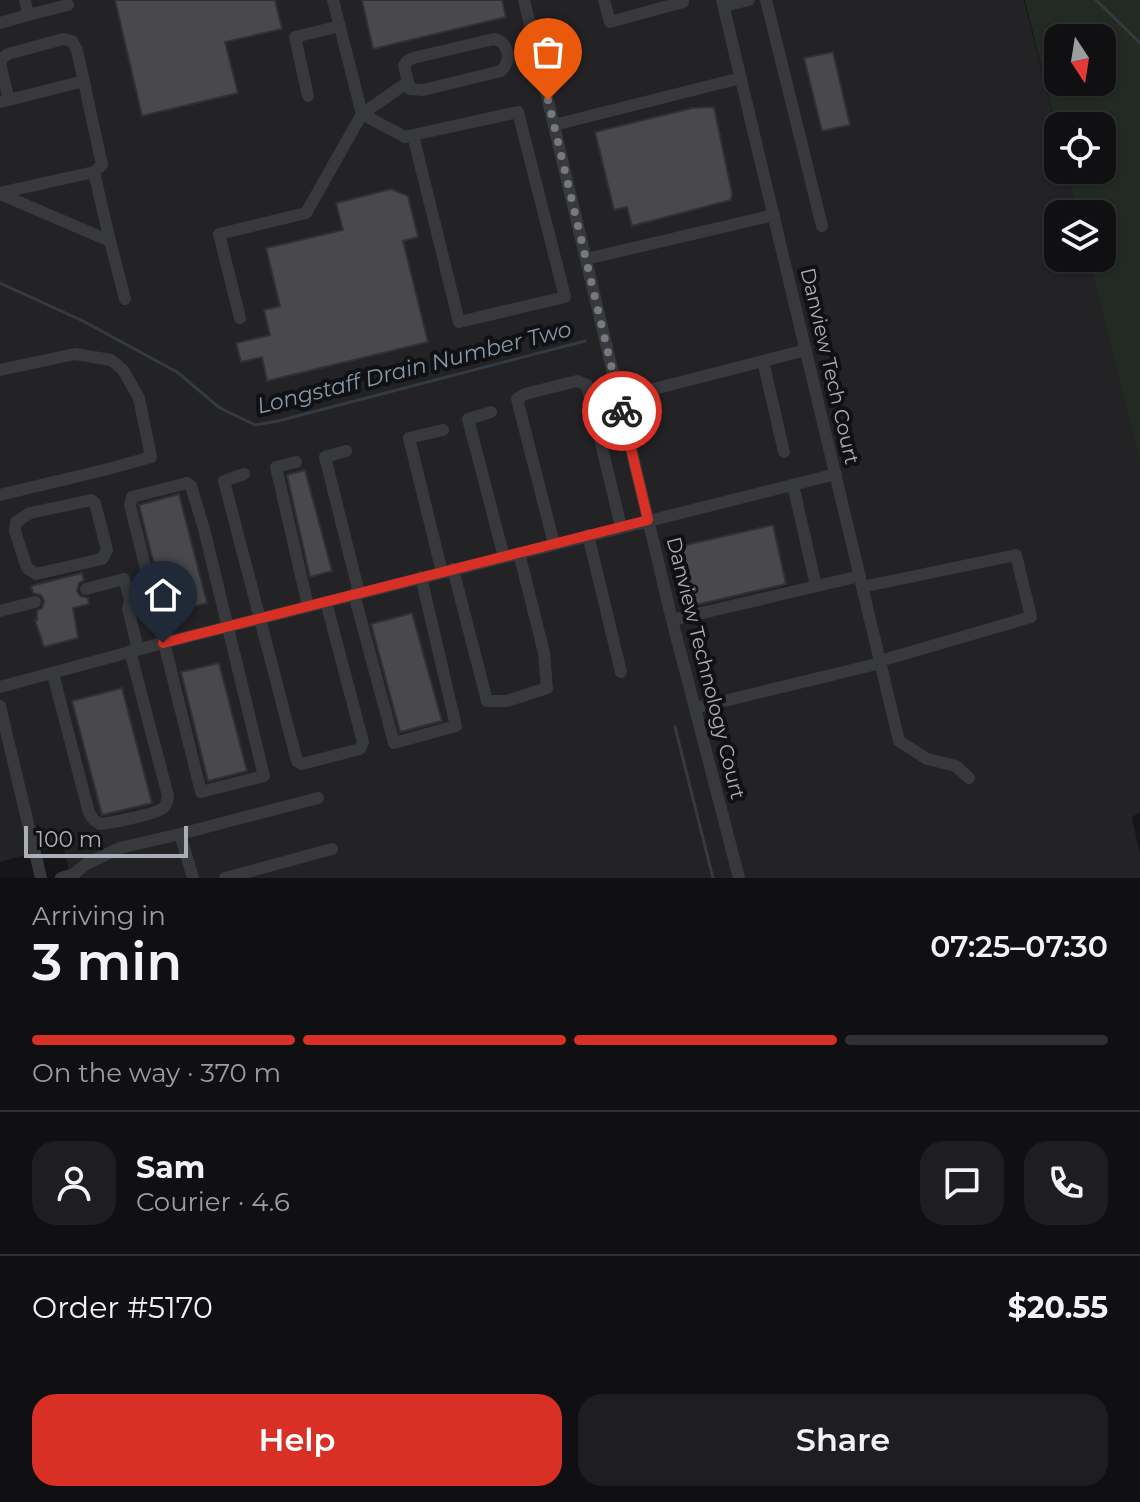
<!DOCTYPE html>
<meta charset="utf-8">
<style>
:root{--surface:#101012;--page:#1e1e20;--text:#f1f3f6;--muted:#9c9d9f;--line:#303032;--accent:#d93025}
body{margin:0;font-family:Montserrat,sans-serif;background:var(--page);color:var(--text);height:100vh;display:flex;flex-direction:column;font-size:30px;white-space:nowrap}
*{box-sizing:border-box;margin:0}
p{font-size:26px;color:var(--muted)}
.icon{flex:none;width:44px;height:44px;fill:none;stroke:currentColor;stroke-width:2;stroke-linecap:round;stroke-linejoin:round}
.map{position:relative;height:878px;overflow:hidden}
.panel{display:flex;flex-direction:column;background:var(--surface);flex:1}
.panel>*{flex:none}
.needle{width:52px;rotate:168deg}
.buttons{position:absolute;left:1044px;top:24px;display:grid;gap:16px}
.buttons a{display:grid;place-items:center;width:72px;height:72px;border-radius:16px;background:var(--surface);box-shadow:0 2px 6px #0004,0 0 0 2px var(--line);font-size:40px}
.scale{position:absolute;left:24px;bottom:20px;width:164px;box-sizing:border-box;padding-left:8px;border:4px solid #aaaeb6;border-top:0;font-size:22px;line-height:28px;white-space:nowrap;color:#aaaeb6;-webkit-text-stroke:6px #111113;paint-order:stroke}
.pin{position:absolute;display:grid;place-items:center;width:68px;height:68px;color:#fff;margin:-82px -34px;border-radius:50% 50% 50% 0;rotate:-45deg;box-shadow:0 0 8px #0007}
.pin .icon{rotate:45deg}
.courier{position:absolute;display:grid;place-items:center;width:80px;height:80px;margin:-40px;border:6px solid #d93025;border-radius:50%;background:#fff;color:#222;box-shadow:0 2px 10px #0007}
.summary em{font-style:normal;font-weight:600}
.summary div{display:flex;flex-direction:column-reverse}
.summary{display:flex;align-items:center;justify-content:space-between;height:136px;padding:0 32px}
h1{font-size:52px;font-weight:600;line-height:60px}
.bar{display:grid;grid-template-columns:repeat(4,1fr);gap:12px 8px;align-content:center;height:96px;padding:0 32px}
.bar i{height:10px;border-radius:6px;background:var(--line)}
.bar .selected{background:var(--accent)}
.bar p{grid-column:span 4}
.line{display:flex;align-items:center;gap:20px;padding:0 32px;border-top:2px solid var(--line)}
.line div{flex:1}
.round{display:grid;place-items:center;flex:none;width:84px;height:84px;border-radius:24px;background:var(--page)}
.button{display:flex;gap:16px;margin-top:auto;padding:16px 32px}
.button a{flex:1;height:92px;border-radius:24px;background:var(--accent);color:#fff;font-size:32px;font-weight:600;line-height:92px;text-align:center}
.button a+a{background:var(--page);color:var(--text)}
.map>svg:first-child{display:block}
</style>
<div class="map">
<svg width="1140" height="878" viewBox="0 0 1140 878">
<rect width="100%" height="100%" fill="#161618"/>
<path fill="#232225" d="M 0,0 L 1024,0 L 1058,135 L 1058,170 L 1067,170 L 1078,214 L 1058,214 L 1058,258 L 1089,258 L 1140,465 L 1140,812 L 1132,817 L 1140,855 L 1140,878 L 71,878 L 63,845 L 0,862 Z"/>
<path fill="#232a24" fill-rule="evenodd" d="M 1025,0 L 1140,0 L 1140,465 L 1089,258 L 1102,258 L 1102,214 L 1078,214 L 1067,170 L 1102,170 L 1102,126 L 1058,126 L 1058,134 ZM 1058,38 L 1102,38 L 1102,82 L 1058,82 Z"/>
<g fill="none" stroke-linecap="round" stroke-linejoin="round">
<g stroke="#333b41" stroke-width="3">
<path d="M 1096,0 L 1140,43"/>
<path d="M 0,283 L 83,321 L 177,372 L 220,408 L 255,425 L 278,421 L 585,341"/>
<path d="M 675,727 L 713,878"/>
</g>
</g>
<g fill="#49494d" stroke="#313134" stroke-width="2">
<path d="M 115,0 L 275,0 L 282,29 L 225,42 L 238,93 L 142,116 Z"/>
<path d="M 362,0 L 502,0 L 506,17 L 373,49 Z"/>
<path d="M 833,52 L 850,125 L 822,131 L 804,58 Z"/>
<path d="M 714,107 L 732,193 L 731,200 L 632,226 L 627,207 L 614,210 L 595,132 L 692,108 Z"/>
<path d="M 391,189 L 408,196 L 418,237 L 403,241 L 428,342 L 267,381 L 262,357 L 241,362 L 236,343 L 270,335 L 264,310 L 280,306 L 266,248 L 343,230 L 336,203 Z"/>
<path d="M 305,470 L 332,571 L 310,577 L 287,475 Z"/>
<path d="M 179,494 L 207,603 L 166,613 L 139,505 Z"/>
<path d="M 773,525 L 786,584 L 691,606 L 677,547 Z"/>
<path d="M 82,573 L 84,580 L 79,583 L 77,591 L 80,596 L 88,598 L 89,604 L 73,608 L 78,638 L 44,647 L 35,620 L 37,620 L 37,611 L 42,608 L 44,601 L 41,595 L 33,593 L 31,586 Z"/>
<path d="M 412,613 L 442,721 L 400,732 L 371,624 Z"/>
<path d="M 219,663 L 247,771 L 208,781 L 181,672 Z"/>
<path d="M 122,688 L 152,803 L 102,815 L 72,701 Z"/>
</g>
<g fill="none" stroke-linecap="round" stroke-linejoin="round">
<g stroke="#38393d" stroke-width="12">
<path d="M 333,0 L 362,114"/>
<path d="M 524,0 L 672,620 L 739,878"/>
<path d="M 604,0 L 610,22 L 683,2 L 682,0"/>
<path d="M 722,0 L 899,741 L 927,759 L 956,766 L 969,778"/>
<path d="M 766,0 L 822,226"/>
<path d="M 724,6 L 749,0"/>
<path d="M 28,15 L 68,5"/>
<path d="M 0,23 L 28,15 L 25,0"/>
<path d="M 308,96 L 295,37 L 340,26"/>
<path d="M 9,100 L 84,81"/>
<path d="M 0,102 L 9,100 L 1,68 L 1,59 L 8,54 L 63,39 L 72,41 L 77,50 L 102,165 L 94,172"/>
<path d="M 362,114 L 405,137 L 413,135 L 518,112 L 565,297 L 459,322 L 413,135"/>
<path d="M 554,125 L 741,78"/>
<path d="M 0,193 L 94,172 L 110,241"/>
<path d="M 0,194 L 110,241 L 125,299"/>
<path d="M 586,259 L 774,215"/>
<path d="M 240,318 L 219,234 L 306,213 L 362,114 L 408,82 L 410,89 L 423,90 L 501,71 C 512,61 509,42 494,39 L 413,58 L 407,61 L 404,66 L 408,82"/>
<path d="M 763,361 L 784,452"/>
<path d="M 0,370 L 75,354 L 111,360 L 123,370 L 139,398 L 151,457 L 108,469 L 0,495"/>
<path d="M 619,398 L 806,350"/>
<path d="M 491,412 L 468,419 L 504,557"/>
<path d="M 346,451 L 325,457 L 359,593"/>
<path d="M 296,462 L 276,467 L 308,606"/>
<path d="M 244,474 L 224,481 L 297,761 L 302,764 L 360,749 L 363,742 L 326,602"/>
<path d="M 187,483 L 191,486 L 204,529 L 264,776 L 201,792 L 130,505 L 132,497 Z"/>
<path d="M 793,485 L 816,586"/>
<path d="M 91,500 L 95,503 L 107,550 L 102,559 L 36,574 L 27,568 L 15,531 L 16,522 L 30,513 Z"/>
<path d="M 588,535 L 621,672"/>
<path d="M 554,544 L 517,399 L 525,394 L 577,381 L 587,385 L 621,527"/>
<path d="M 453,569 L 487,701 L 507,701 L 547,688 L 544,653 L 519,553"/>
<path d="M 442,572 L 409,438 L 443,430"/>
<path d="M 862,587 L 1016,555 L 1031,617 L 880,661"/>
<path d="M 86,589 L 124,579 L 130,599 L 128,609 L 138,649"/>
<path d="M 354,594 L 394,743 L 456,726 L 421,577"/>
<path d="M 0,611 L 35,602"/>
<path d="M 672,620 L 860,576"/>
<path d="M 53,674 L 89,813 L 94,820 L 100,824 C 111,823 156,814 163,808 C 168,804 167,801 168,796 L 130,651"/>
<path d="M 0,687 L 163,643 L 836,474"/>
<path d="M 0,706 L 41,878"/>
<path d="M 695,708 L 881,663"/>
<path d="M 61,878 L 74,874 L 86,864 L 120,848 L 180,834"/>
<path d="M 193,878 L 180,834 L 318,798"/>
<path d="M 225,878 L 332,849"/>
</g>
</g>
<g fill="none" stroke-linecap="round" stroke-linejoin="round">
<path stroke="#76797f" stroke-width="8" stroke-dasharray="0 14.4" d="M 548,100 L 622,411"/>
<path stroke="#d93025" stroke-width="10" d="M 163,643 L 648,520 L 622,411"/>
</g>
<g text-anchor="middle" stroke-width="8" stroke-linejoin="round" paint-order="stroke">
<g font-size="20" fill="#aaaeb6" stroke="#111113">
<text transform="translate(830 366) rotate(77)" y="7">Danview Tech Court</text>
<text transform="translate(706 668) rotate(76)" y="7">Danview Technology Court</text>
</g>
<g font-size="22" font-style="italic" fill="#859aad" stroke="#111113">
<text transform="translate(414 367) rotate(-14)" y="8">Longstaff Drain Number Two</text>
</g>
</g>
</svg>
<div class="buttons">
<a><svg class="needle" viewBox="-14 -14 28 28"><path d="M0-13l5 13h-10z" fill="#e53935"/><path d="M0 13l5-13h-10z" fill="#9c9d9f"/></svg></a>
<a><svg class="icon" aria-label="locate" viewBox="0 0 24 24"><circle cx="12" cy="12" r="6"/><path d="M12 2v4M12 18v4M2 12h4M18 12h4"/></svg></a>
<a><svg class="icon" aria-label="layers" viewBox="0 0 24 24"><path d="M12 4l9 5-9 5-9-5zM3 14l9 5 9-5"/></svg></a>
</div>
<div class="scale">100 m</div>
<div class="pin" style="left:548px;top:100px;background:#ea580c"><svg class="icon" aria-label="bag" viewBox="0 0 24 24"><path d="M5 8h14l-1 12H6zM9 8a3 3 0 0 1 6 0"/></svg></div>
<div class="pin" style="left:163px;top:643px;background:#1f2937"><svg class="icon" aria-label="home" viewBox="0 0 24 24"><path d="M3 11l9-7 9 7M6 9v11h12V9"/></svg></div>
<div class="courier" style="left:622px;top:411px"><svg class="icon" aria-label="bike" viewBox="0 0 24 24"><circle cx="6" cy="16" r="4"/><circle cx="18" cy="16" r="4"/><path d="M6 16l4-8h5l3 8M10 8l3 8H6M13 5h3"/></svg></div>
</div>
<section class="panel">
<div class="summary"><div><h1>3 min</h1><p>Arriving in</p></div><em>07:25–07:30</em></div>
<div class="bar"><i class="selected"></i><i class="selected"></i><i class="selected"></i><i></i><p>On the way · 370 m</p></div>
<div class="line" style="height:144px"><a class="round"><svg class="icon" aria-label="person" viewBox="0 0 24 24"><circle cx="12" cy="8" r="4"/><path d="M4 21q1-7 8-7t8 7"/></svg></a><div><b>Sam</b><p>Courier · 4.6</p></div><a class="round"><svg class="icon" aria-label="chat" viewBox="0 0 24 24"><path d="M4 5h16v11H9l-5 4z"/></svg></a><a class="round"><svg class="icon" aria-label="phone" viewBox="0 0 24 24"><path d="M5 4h4l2 5-3 2q2 4 5 5l2-3 5 2v4C11 20 4 13 5 4z"/></svg></a></div>
<div class="line" style="height:104px"><div>Order #5170</div><b>$20.55</b></div>
<div class="button"><a>Help</a><a>Share</a></div>
</section>
